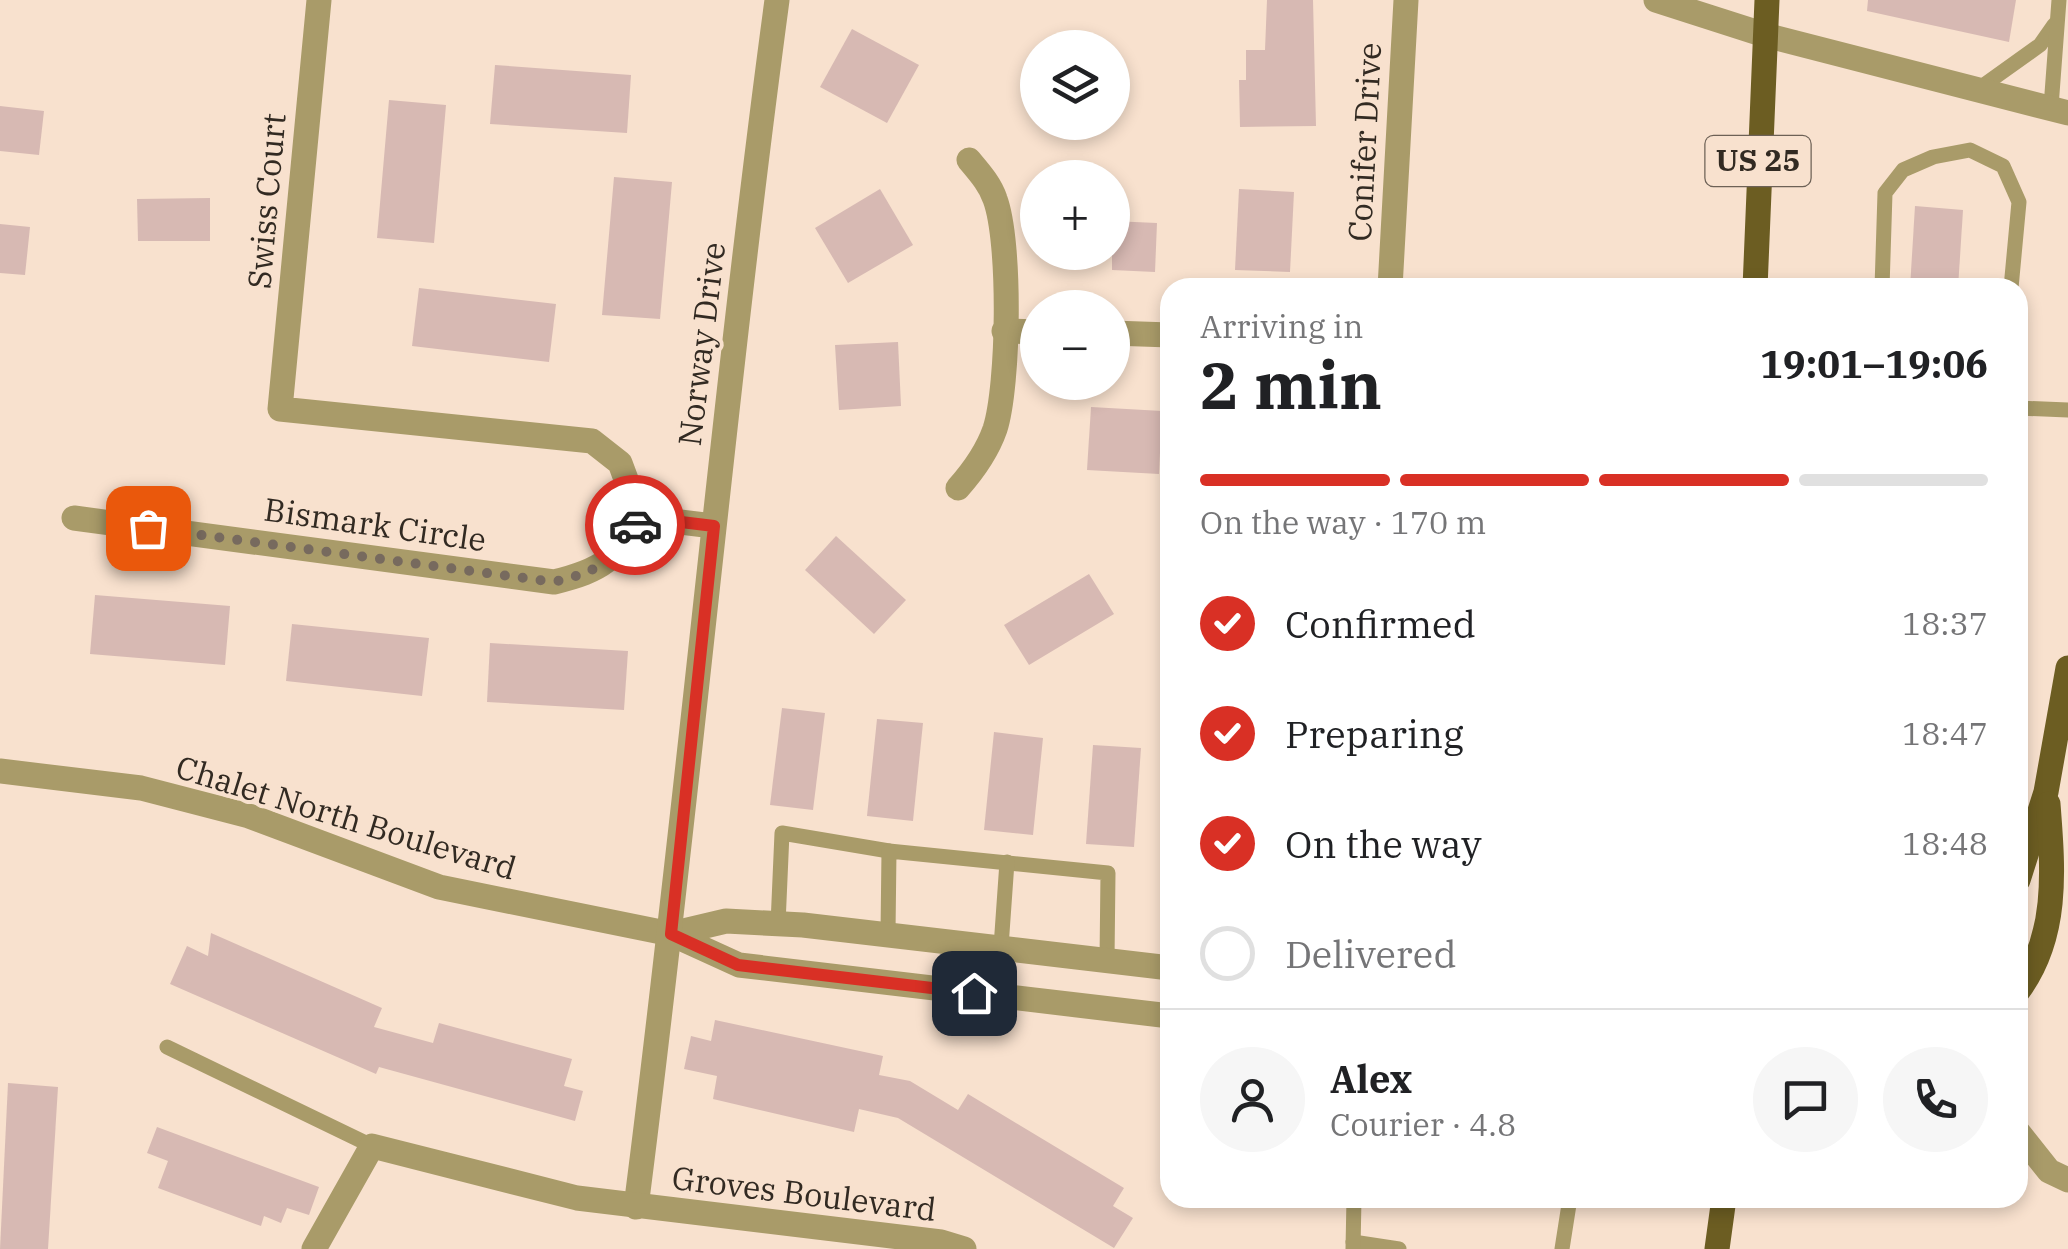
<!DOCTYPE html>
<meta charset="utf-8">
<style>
:root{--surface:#fff;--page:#f6f6f6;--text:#202124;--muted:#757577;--line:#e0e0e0;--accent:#d93025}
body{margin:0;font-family:"IBM Plex Serif",serif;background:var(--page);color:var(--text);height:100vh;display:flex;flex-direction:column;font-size:38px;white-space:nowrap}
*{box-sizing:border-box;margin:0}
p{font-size:32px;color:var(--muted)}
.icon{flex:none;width:55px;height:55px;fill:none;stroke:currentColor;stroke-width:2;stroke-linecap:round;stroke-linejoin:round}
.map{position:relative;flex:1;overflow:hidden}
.details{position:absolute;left:1160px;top:278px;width:868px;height:930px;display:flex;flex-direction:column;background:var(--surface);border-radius:30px;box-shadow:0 5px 15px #0003}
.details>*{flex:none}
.controls{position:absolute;left:1020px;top:30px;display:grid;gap:20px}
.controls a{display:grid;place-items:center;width:110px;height:110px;border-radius:50%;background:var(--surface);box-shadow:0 5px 15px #0003;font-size:50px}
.pin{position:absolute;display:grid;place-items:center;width:85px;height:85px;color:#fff;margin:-42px;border-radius:20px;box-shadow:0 5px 15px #0006}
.courier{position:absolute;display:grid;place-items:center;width:100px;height:100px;margin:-50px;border:8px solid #d93025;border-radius:50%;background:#fff;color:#222;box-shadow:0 2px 12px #0007}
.overview em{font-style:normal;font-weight:800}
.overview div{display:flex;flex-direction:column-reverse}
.overview{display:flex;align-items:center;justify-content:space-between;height:170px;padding:0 40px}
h1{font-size:65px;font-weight:800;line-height:75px}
.bar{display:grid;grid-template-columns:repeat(4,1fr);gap:15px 10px;align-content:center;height:120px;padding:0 40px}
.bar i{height:12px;border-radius:8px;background:var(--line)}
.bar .on{background:var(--accent)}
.bar p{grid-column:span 4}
.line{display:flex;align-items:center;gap:25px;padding:0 40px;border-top:2px solid var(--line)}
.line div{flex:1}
.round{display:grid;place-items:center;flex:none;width:105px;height:105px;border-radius:52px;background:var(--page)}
ol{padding:0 40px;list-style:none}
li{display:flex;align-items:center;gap:30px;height:110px}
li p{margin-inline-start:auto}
li .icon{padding:10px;border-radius:50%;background:var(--accent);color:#fff;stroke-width:4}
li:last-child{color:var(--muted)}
li i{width:55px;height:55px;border:5px solid var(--line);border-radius:50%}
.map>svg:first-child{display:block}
</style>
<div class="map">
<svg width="2068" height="1249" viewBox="0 0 2068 1249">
<rect width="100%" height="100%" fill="#f8e1ce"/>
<g fill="#d7b9b3">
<path d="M 1267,0 L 1313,0 L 1316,126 L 1240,127 L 1239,80 L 1246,80 L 1246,50 L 1265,50 Z"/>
<path d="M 1868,0 L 2016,0 L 2009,42 L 1867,11 Z"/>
<path d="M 852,29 L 919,65 L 887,123 L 820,87 Z"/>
<path d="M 495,65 L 631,75 L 627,133 L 490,124 Z"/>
<path d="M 389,100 L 446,105 L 434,243 L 377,238 Z"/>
<path d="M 0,106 L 44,111 L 39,155 L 0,151 Z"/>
<path d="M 614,177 L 672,182 L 660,319 L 602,315 Z"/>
<path d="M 880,189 L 913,245 L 848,283 L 815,228 Z"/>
<path d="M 1239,189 L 1294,192 L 1290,272 L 1235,270 Z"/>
<path d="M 210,198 L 210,241 L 138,241 L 137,199 Z"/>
<path d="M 1915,206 L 1963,210 L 1958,288 L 1910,288 Z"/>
<path d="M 1112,221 L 1157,223 L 1155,272 L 1112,270 Z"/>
<path d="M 0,224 L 30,227 L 25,275 L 0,273 Z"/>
<path d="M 419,288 L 556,304 L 549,362 L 412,346 Z"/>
<path d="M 898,342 L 901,406 L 839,410 L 835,345 Z"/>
<path d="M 1091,407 L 1162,411 L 1159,474 L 1087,470 Z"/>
<path d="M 836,536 L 906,600 L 874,634 L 805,570 Z"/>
<path d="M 1089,574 L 1114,614 L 1029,665 L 1004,625 Z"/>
<path d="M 95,595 L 230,606 L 225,665 L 90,654 Z"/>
<path d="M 292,624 L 429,638 L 422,696 L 286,681 Z"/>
<path d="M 490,643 L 628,651 L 624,710 L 487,702 Z"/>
<path d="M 782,708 L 825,713 L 813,810 L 770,805 Z"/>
<path d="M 877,719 L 923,723 L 913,821 L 867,816 Z"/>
<path d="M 994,732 L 1043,738 L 1033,835 L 984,830 Z"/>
<path d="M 1093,745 L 1141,748 L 1134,847 L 1086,844 Z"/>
<path d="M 211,933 L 382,1008 L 374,1027 L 433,1043 L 439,1023 L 572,1059 L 564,1086 L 583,1091 L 575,1121 L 379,1067 L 376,1074 L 170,984 L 187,946 L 208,956 Z"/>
<path d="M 715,1020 L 883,1056 L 879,1075 L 910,1081 L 958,1110 L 968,1094 L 1124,1188 L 1113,1206 L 1133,1218 L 1114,1248 L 898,1118 L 859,1109 L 854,1132 L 713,1099 L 717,1076 L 684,1069 L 691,1036 L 711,1041 Z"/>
<path d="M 8,1083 L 58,1087 L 48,1249 L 0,1249 Z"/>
<path d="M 157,1127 L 319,1187 L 309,1215 L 287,1208 L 281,1223 L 264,1216 L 261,1226 L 158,1188 L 168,1161 L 147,1153 Z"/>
</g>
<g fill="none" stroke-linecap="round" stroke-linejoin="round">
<g stroke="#a99b69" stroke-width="15">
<path d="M 1977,90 L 2040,45 L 2054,25"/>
<path d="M 2051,107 L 2059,0"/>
<path d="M 1882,288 L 1885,193 L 1903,170 L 1933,157 L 1970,150 L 2003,166 L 2019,202 L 2011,288"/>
<path d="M 2018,408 L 2068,410"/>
<path d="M 778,924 L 782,833 L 889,851"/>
<path d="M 888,933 L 889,851 L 1108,873 L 1107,960"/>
<path d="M 1001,947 L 1007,862"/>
<path d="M 167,1047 L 372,1146"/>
<path d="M 1353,1242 L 1399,1249"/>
<path d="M 1353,1249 L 1354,1198"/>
<path d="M 1562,1249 L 1570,1198"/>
</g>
<g stroke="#a99b69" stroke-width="25">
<path d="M 319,0 L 280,409 L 592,441 L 620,463 L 640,517 L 713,526"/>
<path d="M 1390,288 L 1406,0"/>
<path d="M 1004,331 L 1038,332"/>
<path d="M 1112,333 L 1170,335"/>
<path d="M 958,488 C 974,470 987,452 995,429 C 1009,385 1011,242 995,199 C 990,184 979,172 969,160"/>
<path d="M 74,518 L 554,582 C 603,570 615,560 640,517"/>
<path d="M 0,771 L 141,788 L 249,816 L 439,887 L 671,934 L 739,965 L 1170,1016"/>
<path d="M 671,934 L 726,921 L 803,925 L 1170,968"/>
<path d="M 2018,1132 L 2049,1171 L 2068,1180"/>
<path d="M 636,1207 C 688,805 723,401 777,0"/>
<path d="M 314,1249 L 372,1146 L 577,1198 L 941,1242 L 964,1249"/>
</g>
<path stroke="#a99b69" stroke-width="25" d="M 1656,0 L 1765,35 L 2068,113"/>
<g stroke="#6c5d22" stroke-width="25">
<path d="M 1755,288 L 1767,0"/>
<path d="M 2018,880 L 2046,792 L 2068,668"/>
<path d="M 2018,991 C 2059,936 2053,869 2048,804"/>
<path d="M 1717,1249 L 1724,1198"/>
</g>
</g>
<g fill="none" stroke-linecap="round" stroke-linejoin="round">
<path stroke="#776a5e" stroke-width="10" stroke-dasharray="0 18" d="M 148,528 L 554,582 C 597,571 613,564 635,525"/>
<path stroke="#d93025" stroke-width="12" d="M 635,525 L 640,517 L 714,526 L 671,934 L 738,965 L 974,993"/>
</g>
<g text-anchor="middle" stroke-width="8" stroke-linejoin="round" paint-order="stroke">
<rect fill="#f8e1ce" stroke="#6d6156" stroke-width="2.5" x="1705.5" y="136" width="105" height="50" rx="8"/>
<g font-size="30" font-weight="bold" fill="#322a22">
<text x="1758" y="171">US 25</text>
</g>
<g font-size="32" fill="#322a22" stroke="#f8e1ce">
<text transform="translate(1365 142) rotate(-87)" y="11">Conifer Drive</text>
<text transform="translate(267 201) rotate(-85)" y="11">Swiss Court</text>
<text transform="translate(702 344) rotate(-83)" y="11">Norway Drive</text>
<text transform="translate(375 525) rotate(8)" y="11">Bismark Circle</text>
<text transform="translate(346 818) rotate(17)" y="11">Chalet North Boulevard</text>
<text transform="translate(804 1194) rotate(7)" y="11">Groves Boulevard</text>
</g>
</g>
</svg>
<div class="controls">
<a><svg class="icon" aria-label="layers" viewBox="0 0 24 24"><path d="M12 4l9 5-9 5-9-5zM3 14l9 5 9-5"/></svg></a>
<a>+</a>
<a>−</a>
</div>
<div class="pin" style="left:148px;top:528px;background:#ea580c"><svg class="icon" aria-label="bag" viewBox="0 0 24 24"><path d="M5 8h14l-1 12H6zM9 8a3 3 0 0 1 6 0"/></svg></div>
<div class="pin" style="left:974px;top:993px;background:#1f2937"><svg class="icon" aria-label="home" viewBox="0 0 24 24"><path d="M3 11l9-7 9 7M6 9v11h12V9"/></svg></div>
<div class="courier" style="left:635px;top:525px"><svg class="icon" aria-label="car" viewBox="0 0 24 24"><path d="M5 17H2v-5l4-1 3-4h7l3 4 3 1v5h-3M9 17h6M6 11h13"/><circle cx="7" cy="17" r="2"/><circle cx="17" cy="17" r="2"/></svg></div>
<section class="details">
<div class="overview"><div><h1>2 min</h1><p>Arriving in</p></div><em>19:01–19:06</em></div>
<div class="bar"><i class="on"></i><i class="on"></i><i class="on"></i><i></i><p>On the way · 170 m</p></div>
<ol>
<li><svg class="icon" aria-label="check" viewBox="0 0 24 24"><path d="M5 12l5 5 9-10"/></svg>Confirmed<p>18:37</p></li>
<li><svg class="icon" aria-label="check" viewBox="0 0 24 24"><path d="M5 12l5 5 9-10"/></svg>Preparing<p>18:47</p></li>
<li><svg class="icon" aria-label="check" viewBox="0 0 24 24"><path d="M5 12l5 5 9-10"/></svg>On the way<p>18:48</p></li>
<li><i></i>Delivered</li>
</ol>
<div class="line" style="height:180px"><a class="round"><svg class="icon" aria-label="person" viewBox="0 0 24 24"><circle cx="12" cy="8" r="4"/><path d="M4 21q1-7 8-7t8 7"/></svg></a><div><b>Alex</b><p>Courier · 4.8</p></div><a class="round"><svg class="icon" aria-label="chat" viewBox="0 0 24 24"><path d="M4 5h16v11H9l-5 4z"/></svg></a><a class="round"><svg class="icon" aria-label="phone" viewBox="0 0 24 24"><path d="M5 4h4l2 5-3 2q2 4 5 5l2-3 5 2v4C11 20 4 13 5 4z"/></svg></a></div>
</section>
</div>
